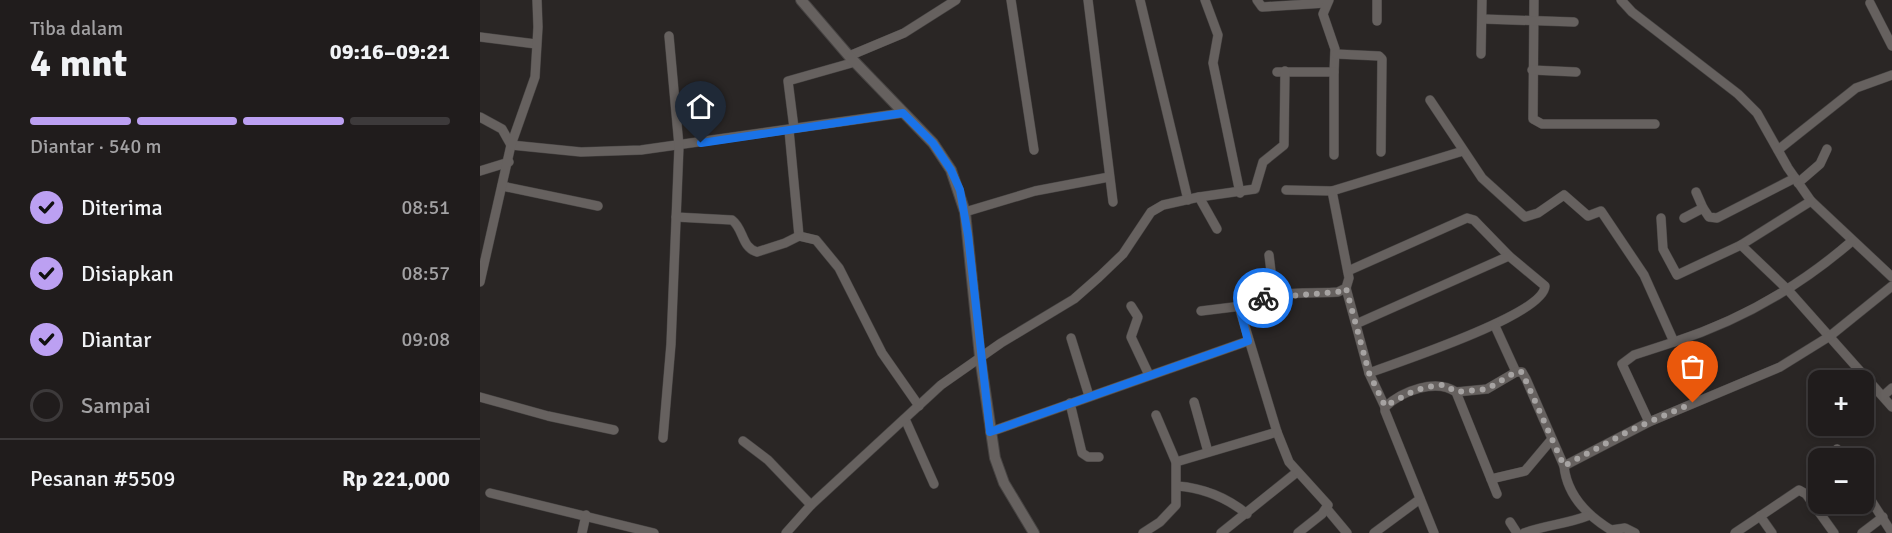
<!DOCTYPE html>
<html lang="id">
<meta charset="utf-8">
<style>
:root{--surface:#201c1c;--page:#282525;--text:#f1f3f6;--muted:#a2a1a3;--line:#3d3a3b;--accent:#bca0f2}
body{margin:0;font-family:Signika,sans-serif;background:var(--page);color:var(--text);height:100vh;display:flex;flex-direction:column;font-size:22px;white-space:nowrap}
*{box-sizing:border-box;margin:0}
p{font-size:20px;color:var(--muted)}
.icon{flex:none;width:33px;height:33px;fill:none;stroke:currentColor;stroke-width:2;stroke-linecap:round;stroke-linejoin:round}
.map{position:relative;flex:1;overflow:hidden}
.sheet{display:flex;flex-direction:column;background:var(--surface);width:480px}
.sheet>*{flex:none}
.controls{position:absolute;left:1328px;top:370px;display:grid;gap:12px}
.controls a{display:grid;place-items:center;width:66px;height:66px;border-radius:12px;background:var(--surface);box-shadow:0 3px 9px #0003,0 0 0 2px var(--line);font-size:30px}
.pin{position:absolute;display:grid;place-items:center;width:51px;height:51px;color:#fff;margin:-62px -26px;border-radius:50% 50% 50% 0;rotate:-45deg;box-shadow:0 0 6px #0007}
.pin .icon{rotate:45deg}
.courier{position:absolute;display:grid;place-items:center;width:60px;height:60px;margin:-30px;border:4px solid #1a73e8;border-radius:50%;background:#fff;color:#222;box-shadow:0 2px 8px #0007}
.head em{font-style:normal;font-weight:800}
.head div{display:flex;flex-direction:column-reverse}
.head{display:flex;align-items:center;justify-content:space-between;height:102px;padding:0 30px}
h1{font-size:39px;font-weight:800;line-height:45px}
.bar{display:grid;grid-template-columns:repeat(4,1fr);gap:9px 6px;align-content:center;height:72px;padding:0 30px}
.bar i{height:8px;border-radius:4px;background:var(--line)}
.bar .active{background:var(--accent)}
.bar p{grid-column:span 4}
.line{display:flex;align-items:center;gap:15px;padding:0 30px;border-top:2px solid var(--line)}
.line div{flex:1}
ol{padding:0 30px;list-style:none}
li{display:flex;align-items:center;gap:18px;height:66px}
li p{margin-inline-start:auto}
li .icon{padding:6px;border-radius:50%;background:var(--accent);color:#111;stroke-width:4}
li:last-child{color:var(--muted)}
li i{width:33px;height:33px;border:3px solid var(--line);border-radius:50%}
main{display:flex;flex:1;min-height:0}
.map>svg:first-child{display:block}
</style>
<main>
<section class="sheet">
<div class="head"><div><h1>4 mnt</h1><p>Tiba dalam</p></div><em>09:16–09:21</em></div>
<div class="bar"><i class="active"></i><i class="active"></i><i class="active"></i><i></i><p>Diantar · 540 m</p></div>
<ol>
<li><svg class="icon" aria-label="check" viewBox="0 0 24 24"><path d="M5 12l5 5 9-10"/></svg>Diterima<p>08:51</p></li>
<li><svg class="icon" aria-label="check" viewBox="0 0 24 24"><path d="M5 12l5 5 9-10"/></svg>Disiapkan<p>08:57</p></li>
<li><svg class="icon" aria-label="check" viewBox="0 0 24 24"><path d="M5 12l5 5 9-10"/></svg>Diantar<p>09:08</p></li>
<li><i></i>Sampai</li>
</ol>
<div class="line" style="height:78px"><div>Pesanan #5509</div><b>Rp 221,000</b></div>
</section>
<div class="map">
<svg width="1412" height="533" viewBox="0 0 1412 533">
<rect width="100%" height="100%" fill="#2a2625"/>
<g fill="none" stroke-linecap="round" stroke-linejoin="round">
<g stroke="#464342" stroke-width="10">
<g id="minor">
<path d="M 531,0 L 554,150"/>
<path d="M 608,0 L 633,202"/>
<path d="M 660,0 L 708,200"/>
<path d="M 725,0 L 738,35 L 733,63 L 760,193"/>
<path d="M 777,0 L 782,7 L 846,3"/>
<path d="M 849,0 L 843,14 L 855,49 L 854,72"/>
<path d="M 1054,0 L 1053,119 L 1062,124 L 1175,124"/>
<path d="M 1141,0 L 1152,12 L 1258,94 L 1277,113 L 1308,168 L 1331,201 L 1412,277"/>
<path d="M 1390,3 L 1412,46"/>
<path d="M 1003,19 L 1094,22"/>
<path d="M 897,21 L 897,0"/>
<path d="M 0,37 L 56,44"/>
<path d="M 856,54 L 899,56 L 902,59 L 901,152"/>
<path d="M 1001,54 L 1002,0"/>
<path d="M 369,56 L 424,33 L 476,0"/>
<path d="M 1052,70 L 1096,72"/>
<path d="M 797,72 L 854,72 L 854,155"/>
<path d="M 950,100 L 1002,178 L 1045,217 L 1058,213 L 1084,195 L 1108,216 L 1121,211 L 1164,275 L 1194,342 C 1262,320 1319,287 1372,241"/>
<path d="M 0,117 L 22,129 L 31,145"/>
<path d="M 314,128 L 308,81 L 375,62"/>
<path d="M 309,130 L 319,236 L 336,240 L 359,268 L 402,353 L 439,406"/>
<path d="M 31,145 L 101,152 L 161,150 L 423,113"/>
<path d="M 1298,150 L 1376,88 L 1412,75"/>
<path d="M 0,171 L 29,162"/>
<path d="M 1318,183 L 1340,164 L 1347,149"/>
<path d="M 22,186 L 118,206"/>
<path d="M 806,190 L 852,191 L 983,151"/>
<path d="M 1216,192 L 1223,208"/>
<path d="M 719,197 L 737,229"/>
<path d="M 485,212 L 555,191 L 629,177"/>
<path d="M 196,217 L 252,220 C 264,229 261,247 277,252 L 305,243 L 319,236"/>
<path d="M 1181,218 L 1183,249 L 1197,275 L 1261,245 L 1331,201"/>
<path d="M 1204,218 L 1223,208 L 1229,217 L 1237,218 L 1315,178"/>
<path d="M 1261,245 L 1308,290 L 1412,407"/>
<path d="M 789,255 L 794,296"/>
<path d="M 868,271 L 987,218 L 994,220 L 1029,256 L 1065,286 C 1064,315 918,362 889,373"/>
<path d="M 0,282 L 31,145 L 55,77 L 58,27 L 57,0"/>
<path d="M 866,288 L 889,373 L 905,407"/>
<path d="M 651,306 L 658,317 L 651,337 L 669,375"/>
<path d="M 721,311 L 762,306"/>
<path d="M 876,324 L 1029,256"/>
<path d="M 1015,326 L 1036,372 L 1042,372 L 1046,379 L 1084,466 C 1087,495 1108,516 1131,530 L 1145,528 L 1155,533"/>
<path d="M 591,338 L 609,396"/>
<path d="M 976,392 L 1007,389 L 1036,372"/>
<path d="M 1403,396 L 1412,388"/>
<path d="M 0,397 L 68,416 L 134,430"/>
<path d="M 714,402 L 728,452"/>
<path d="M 590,403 L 602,453 L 608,457 L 619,457"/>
<path d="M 425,419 L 454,484"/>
<path d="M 1169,422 L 1142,364 L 1154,355 L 1194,342"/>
<path d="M 510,432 L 768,341"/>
<path d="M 183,438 L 191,344 L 199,146 L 189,36"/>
<path d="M 263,441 L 288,460 L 331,505"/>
<path d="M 1357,449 L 1364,459"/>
<path d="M 696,462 L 797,432"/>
<path d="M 1084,466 L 1169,422 L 1300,367 L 1350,336 L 1412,286"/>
<path d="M 1011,479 L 1045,471 L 1072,439"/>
<path d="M 697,486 C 724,488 746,497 767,514"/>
<path d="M 1383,488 L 1412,533"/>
<path d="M 10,493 L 174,533"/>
<path d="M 847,509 L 867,533"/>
<path d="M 1280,516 L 1292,533"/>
<path d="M 1030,522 L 1037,533"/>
<path d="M 102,533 L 106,515"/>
<path d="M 306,533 L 331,505 L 461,385 L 521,343 L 594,299 L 619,277 L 643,254 L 671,212 L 683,205 L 719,197 L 775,189 L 783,162 L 804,145 L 805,71"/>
<path d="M 663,533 L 680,522 L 696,505 L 696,462 L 676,415"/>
<path d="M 741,533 L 817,472"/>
<path d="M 818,533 L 842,514 L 848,505 L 809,462 L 797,432 L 760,310 L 762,306 C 781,290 832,294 858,292 L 866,288 L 869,278 L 852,191"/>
<path d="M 894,533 L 940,499"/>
<path d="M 954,533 L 905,411 L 905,407 C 922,391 956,378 976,392 L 1017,494"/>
<path d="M 1044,533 C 1065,525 1087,524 1107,516"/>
<path d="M 1255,533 L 1319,490 L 1326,494 L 1354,533"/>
<path d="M 1382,533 L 1403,517"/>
</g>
</g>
<g stroke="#464342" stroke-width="12">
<path id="tertiary" d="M 321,0 L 369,56 L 453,143 L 471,170 L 485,212 L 500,357 L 515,458 L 524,483 L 554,533"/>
</g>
<use href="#minor" stroke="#66615f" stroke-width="9"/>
<use href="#tertiary" stroke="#66615f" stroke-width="10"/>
</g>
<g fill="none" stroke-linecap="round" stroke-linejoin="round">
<path stroke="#a6a3a2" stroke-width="6" stroke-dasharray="0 10.8" d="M 783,298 L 858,292 L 866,288 L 889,373 L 905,406 L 936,390 L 957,385 L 965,385 L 976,392 L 1007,389 L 1036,372 L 1042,372 L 1084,466 L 1151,430 L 1213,403"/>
<path stroke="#1a73e8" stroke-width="8" d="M 221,143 L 423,113 L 453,143 L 471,170 L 480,190 L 488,235 L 510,432 L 768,341 L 761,314 L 762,306 L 783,298"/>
</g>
</svg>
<div class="controls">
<a>+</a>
<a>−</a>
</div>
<div class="pin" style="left:1213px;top:403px;background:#ea580c"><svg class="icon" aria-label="bag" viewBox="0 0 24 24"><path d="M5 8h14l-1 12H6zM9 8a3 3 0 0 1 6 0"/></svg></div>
<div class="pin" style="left:221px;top:143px;background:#1f2937"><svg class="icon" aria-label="home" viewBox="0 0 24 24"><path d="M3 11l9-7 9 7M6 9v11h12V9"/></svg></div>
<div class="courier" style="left:783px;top:298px"><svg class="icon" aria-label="bike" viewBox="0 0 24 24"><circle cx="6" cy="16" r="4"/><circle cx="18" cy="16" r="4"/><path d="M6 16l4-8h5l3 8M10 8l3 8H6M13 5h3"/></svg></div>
</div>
</main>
